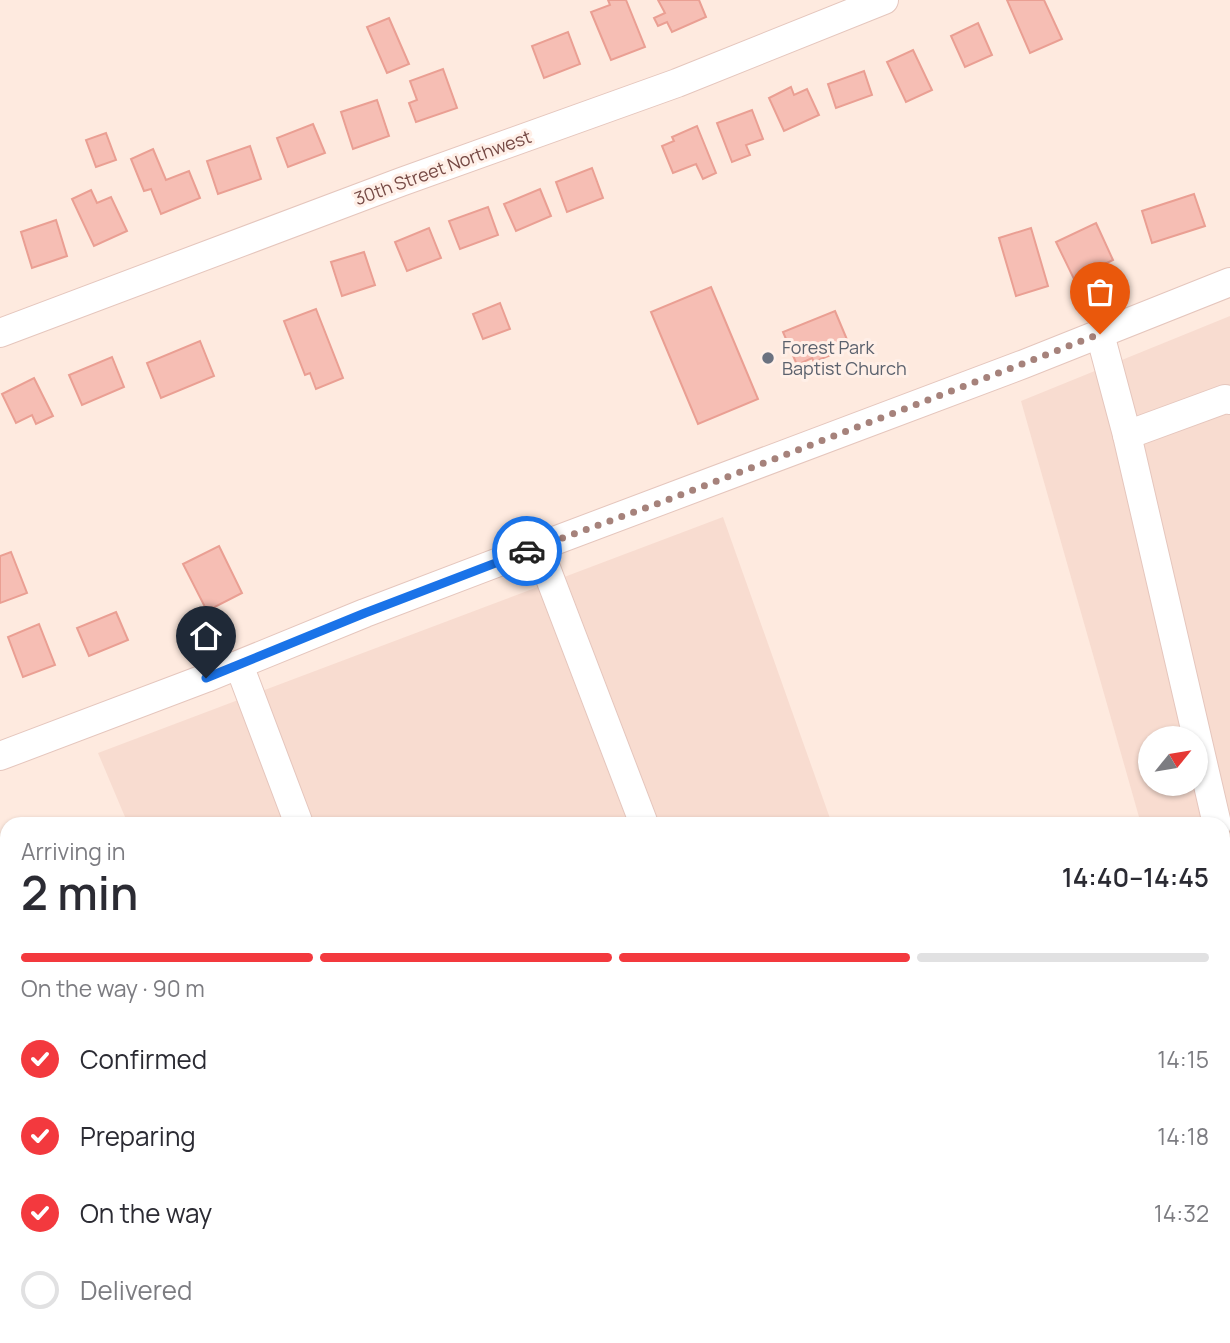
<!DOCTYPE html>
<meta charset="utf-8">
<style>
:root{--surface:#fff;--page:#f7f7f7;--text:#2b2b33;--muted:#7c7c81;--line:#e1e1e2;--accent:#f3393e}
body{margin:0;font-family:Manrope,sans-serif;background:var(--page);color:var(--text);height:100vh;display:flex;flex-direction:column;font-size:26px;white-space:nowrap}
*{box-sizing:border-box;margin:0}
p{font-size:23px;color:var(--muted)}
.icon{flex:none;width:38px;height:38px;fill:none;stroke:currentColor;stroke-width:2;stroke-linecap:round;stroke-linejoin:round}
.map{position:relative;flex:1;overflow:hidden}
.panel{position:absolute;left:0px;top:817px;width:1230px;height:527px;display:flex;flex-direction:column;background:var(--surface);border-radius:21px 21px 0 0;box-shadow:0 2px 5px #0004}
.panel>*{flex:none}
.needle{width:46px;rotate:60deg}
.tools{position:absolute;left:1138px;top:726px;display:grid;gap:14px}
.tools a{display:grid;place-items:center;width:70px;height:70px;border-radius:50%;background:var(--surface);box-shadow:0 2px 5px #0004;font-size:35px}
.pin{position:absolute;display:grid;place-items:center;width:60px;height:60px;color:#fff;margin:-72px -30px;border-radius:50% 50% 50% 0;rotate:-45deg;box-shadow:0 0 7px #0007}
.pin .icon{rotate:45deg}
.courier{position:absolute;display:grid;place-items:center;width:70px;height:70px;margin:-35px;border:5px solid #1a73e8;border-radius:50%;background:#fff;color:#222;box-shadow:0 2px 9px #0007}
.summary em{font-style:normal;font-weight:600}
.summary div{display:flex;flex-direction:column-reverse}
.summary{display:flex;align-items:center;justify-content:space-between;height:119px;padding:0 21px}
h1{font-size:46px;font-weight:600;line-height:52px}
.bar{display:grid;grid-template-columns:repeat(4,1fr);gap:10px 7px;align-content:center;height:84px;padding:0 21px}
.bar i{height:9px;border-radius:5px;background:var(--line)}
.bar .current{background:var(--accent)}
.bar p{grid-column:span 4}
ol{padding:0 21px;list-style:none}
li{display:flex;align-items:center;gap:21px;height:77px}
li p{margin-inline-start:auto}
li .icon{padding:7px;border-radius:50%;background:var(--accent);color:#fff;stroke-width:4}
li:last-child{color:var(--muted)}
li i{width:38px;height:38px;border:4px solid var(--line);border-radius:50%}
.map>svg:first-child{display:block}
</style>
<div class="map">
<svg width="1230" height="1343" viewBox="0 0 1230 1343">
<rect width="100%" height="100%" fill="#feeadf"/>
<g fill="#f8dcd0" fill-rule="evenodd">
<path d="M 1230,316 L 1230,1107 L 1223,1109 L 1223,824 L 1141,824 L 1021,401 ZM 1150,738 L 1195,738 L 1195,784 L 1150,784 Z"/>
<path d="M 723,517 L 832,824 L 128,824 L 98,753 Z"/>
<path d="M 0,986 L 7,1004 L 7,1337 L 141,1337 L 144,1343 L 0,1343 Z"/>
<path d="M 342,1337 L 925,1337 L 907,1343 L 345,1343 Z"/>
</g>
<path fill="#e7dcfa" d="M 1230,1219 L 1230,1343 L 1000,1343 L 1011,1337 L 1223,1337 L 1223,1223 Z"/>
<g fill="#f6beb4" stroke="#ea9f93" stroke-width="2">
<path d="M 608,0 L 626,0 L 645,47 L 611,60 L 591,12 L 610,5 Z"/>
<path d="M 658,0 L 699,0 L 706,17 L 672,32 L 667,22 L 658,26 L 654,18 L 665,13 Z"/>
<path d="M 1007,0 L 1044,0 L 1062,39 L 1030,53 Z"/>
<path d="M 389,18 L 409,64 L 387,73 L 367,27 Z"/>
<path d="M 978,23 L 992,55 L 965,67 L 951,36 Z"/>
<path d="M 568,32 L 580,64 L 544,78 L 532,46 Z"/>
<path d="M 913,50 L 932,90 L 906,102 L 887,62 Z"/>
<path d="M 443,69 L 457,108 L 416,122 L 409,103 L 417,100 L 410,81 Z"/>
<path d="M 864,71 L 872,95 L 836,108 L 828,84 Z"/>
<path d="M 791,87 L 794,95 L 807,89 L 819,115 L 784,131 L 769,98 Z"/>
<path d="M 377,100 L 389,136 L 353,149 L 341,112 Z"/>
<path d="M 752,110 L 763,139 L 746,145 L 750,155 L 732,162 L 717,123 Z"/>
<path d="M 313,124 L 325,153 L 288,167 L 277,138 Z"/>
<path d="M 697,126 L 716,173 L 703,179 L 696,164 L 673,173 L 662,146 L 674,141 L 672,137 Z"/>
<path d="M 106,133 L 116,160 L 96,167 L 86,140 Z"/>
<path d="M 250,146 L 261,179 L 218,194 L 207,161 Z"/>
<path d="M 153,149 L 166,180 L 189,171 L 200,198 L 161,214 L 151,189 L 144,191 L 131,159 Z"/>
<path d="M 592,168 L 603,198 L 567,212 L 556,182 Z"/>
<path d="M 540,189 L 551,216 L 516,231 L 504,204 Z"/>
<path d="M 91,190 L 97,203 L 111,197 L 127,231 L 94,246 L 72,199 Z"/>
<path d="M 1194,194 L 1205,226 L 1152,243 L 1142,211 Z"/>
<path d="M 488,207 L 498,235 L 460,249 L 449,221 Z"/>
<path d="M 56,220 L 67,256 L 32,268 L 21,232 Z"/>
<path d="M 1096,223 L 1113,260 L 1074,279 L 1056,242 Z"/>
<path d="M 429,228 L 441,258 L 407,271 L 395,242 Z"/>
<path d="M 1031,228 L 1048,286 L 1016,296 L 999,238 Z"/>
<path d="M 364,252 L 375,285 L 342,296 L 331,262 Z"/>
<path d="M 711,287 L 758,399 L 698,424 L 651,312 Z"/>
<path d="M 500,303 L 510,329 L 483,339 L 473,314 Z"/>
<path d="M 316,309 L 343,378 L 316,389 L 310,373 L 305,375 L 284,321 Z"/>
<path d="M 835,311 L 848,342 L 829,349 L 831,355 L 814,362 L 812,358 L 797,365 L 783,332 Z"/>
<path d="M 200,341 L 214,376 L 161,398 L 147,363 Z"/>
<path d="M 112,357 L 124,387 L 82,405 L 69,375 Z"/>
<path d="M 34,378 L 53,416 L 36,424 L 32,415 L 16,423 L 2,394 Z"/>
<path d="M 219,546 L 242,593 L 207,611 L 183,564 Z"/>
<path d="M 11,552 L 27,593 L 0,603 L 0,556 Z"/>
<path d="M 116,612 L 128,640 L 89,656 L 77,628 Z"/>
<path d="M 39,624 L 55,665 L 23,677 L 8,637 Z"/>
<path d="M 0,1056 L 7,1073 L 7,1164 L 0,1146 Z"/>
<path d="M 80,1337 L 118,1337 L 122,1343 L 83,1343 Z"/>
</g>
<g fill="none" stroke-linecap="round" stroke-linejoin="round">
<g stroke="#e5c6bd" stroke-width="30">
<g id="minor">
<path d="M 0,333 L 401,182 L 677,83 L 884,0"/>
<path d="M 1100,334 L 1127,435 L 1217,824"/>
<path d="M 1127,435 L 1225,399 L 1230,400"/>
<path d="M 538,547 L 644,824"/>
<path d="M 239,665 L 299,824"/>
<path d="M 0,756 L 206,678 L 365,613 L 538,547 L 1024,364 L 1230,282"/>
<path d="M 1223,850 L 1226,861"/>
<path d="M 0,877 L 7,895"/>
<path d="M 0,1238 L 7,1254"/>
<path d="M 49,1337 L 52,1343"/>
<path d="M 183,1337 L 186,1343"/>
<path d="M 492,1337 L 494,1343"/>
</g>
</g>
<g stroke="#daa198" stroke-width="4.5" stroke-dasharray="2 5" stroke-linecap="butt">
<path d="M 1223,1314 L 1230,1310"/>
<path d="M 1171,1343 L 1183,1337"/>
</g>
<use href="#minor" stroke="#fff" stroke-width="28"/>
</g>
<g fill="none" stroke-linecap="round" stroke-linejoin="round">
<path stroke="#a6827b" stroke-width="7" stroke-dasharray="0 12.6" d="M 527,551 L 662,502 L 1100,334"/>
<path stroke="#1a73e8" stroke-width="9" d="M 206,678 L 365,613 L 527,551"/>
</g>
<circle fill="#6b7280" stroke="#ffefe7" stroke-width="2.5" cx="768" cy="358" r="7"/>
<g text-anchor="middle" stroke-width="6" stroke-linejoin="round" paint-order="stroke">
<g font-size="18" fill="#764a45" stroke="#ffefe7">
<text transform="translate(443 168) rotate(-20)" y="6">30th Street Northwest</text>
</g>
<g font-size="18" fill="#5b616d" stroke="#ffefe7" text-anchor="start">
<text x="782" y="354">Forest Park<tspan x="782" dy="21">Baptist Church</tspan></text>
</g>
</g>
</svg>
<div class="tools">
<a><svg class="needle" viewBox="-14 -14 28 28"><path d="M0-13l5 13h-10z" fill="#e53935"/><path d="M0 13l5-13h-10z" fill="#7c7c81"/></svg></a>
</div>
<div class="pin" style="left:1100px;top:334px;background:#ea580c"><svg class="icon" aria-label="bag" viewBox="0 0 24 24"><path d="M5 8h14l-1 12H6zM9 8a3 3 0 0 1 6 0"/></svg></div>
<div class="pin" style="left:206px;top:678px;background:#1f2937"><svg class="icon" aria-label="home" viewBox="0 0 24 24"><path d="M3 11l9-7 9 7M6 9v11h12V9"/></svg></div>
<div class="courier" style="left:527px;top:551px"><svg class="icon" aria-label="car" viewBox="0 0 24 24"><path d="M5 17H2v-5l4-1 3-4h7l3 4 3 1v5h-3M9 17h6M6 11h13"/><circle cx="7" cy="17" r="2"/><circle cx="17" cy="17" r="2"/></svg></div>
<section class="panel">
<div class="summary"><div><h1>2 min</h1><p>Arriving in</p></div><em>14:40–14:45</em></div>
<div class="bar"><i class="current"></i><i class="current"></i><i class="current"></i><i></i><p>On the way · 90 m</p></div>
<ol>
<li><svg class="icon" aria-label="check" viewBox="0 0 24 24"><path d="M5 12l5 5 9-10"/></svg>Confirmed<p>14:15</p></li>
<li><svg class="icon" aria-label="check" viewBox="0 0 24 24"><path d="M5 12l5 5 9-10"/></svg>Preparing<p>14:18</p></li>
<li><svg class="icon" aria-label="check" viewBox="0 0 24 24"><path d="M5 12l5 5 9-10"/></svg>On the way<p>14:32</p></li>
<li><i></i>Delivered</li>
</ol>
</section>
</div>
